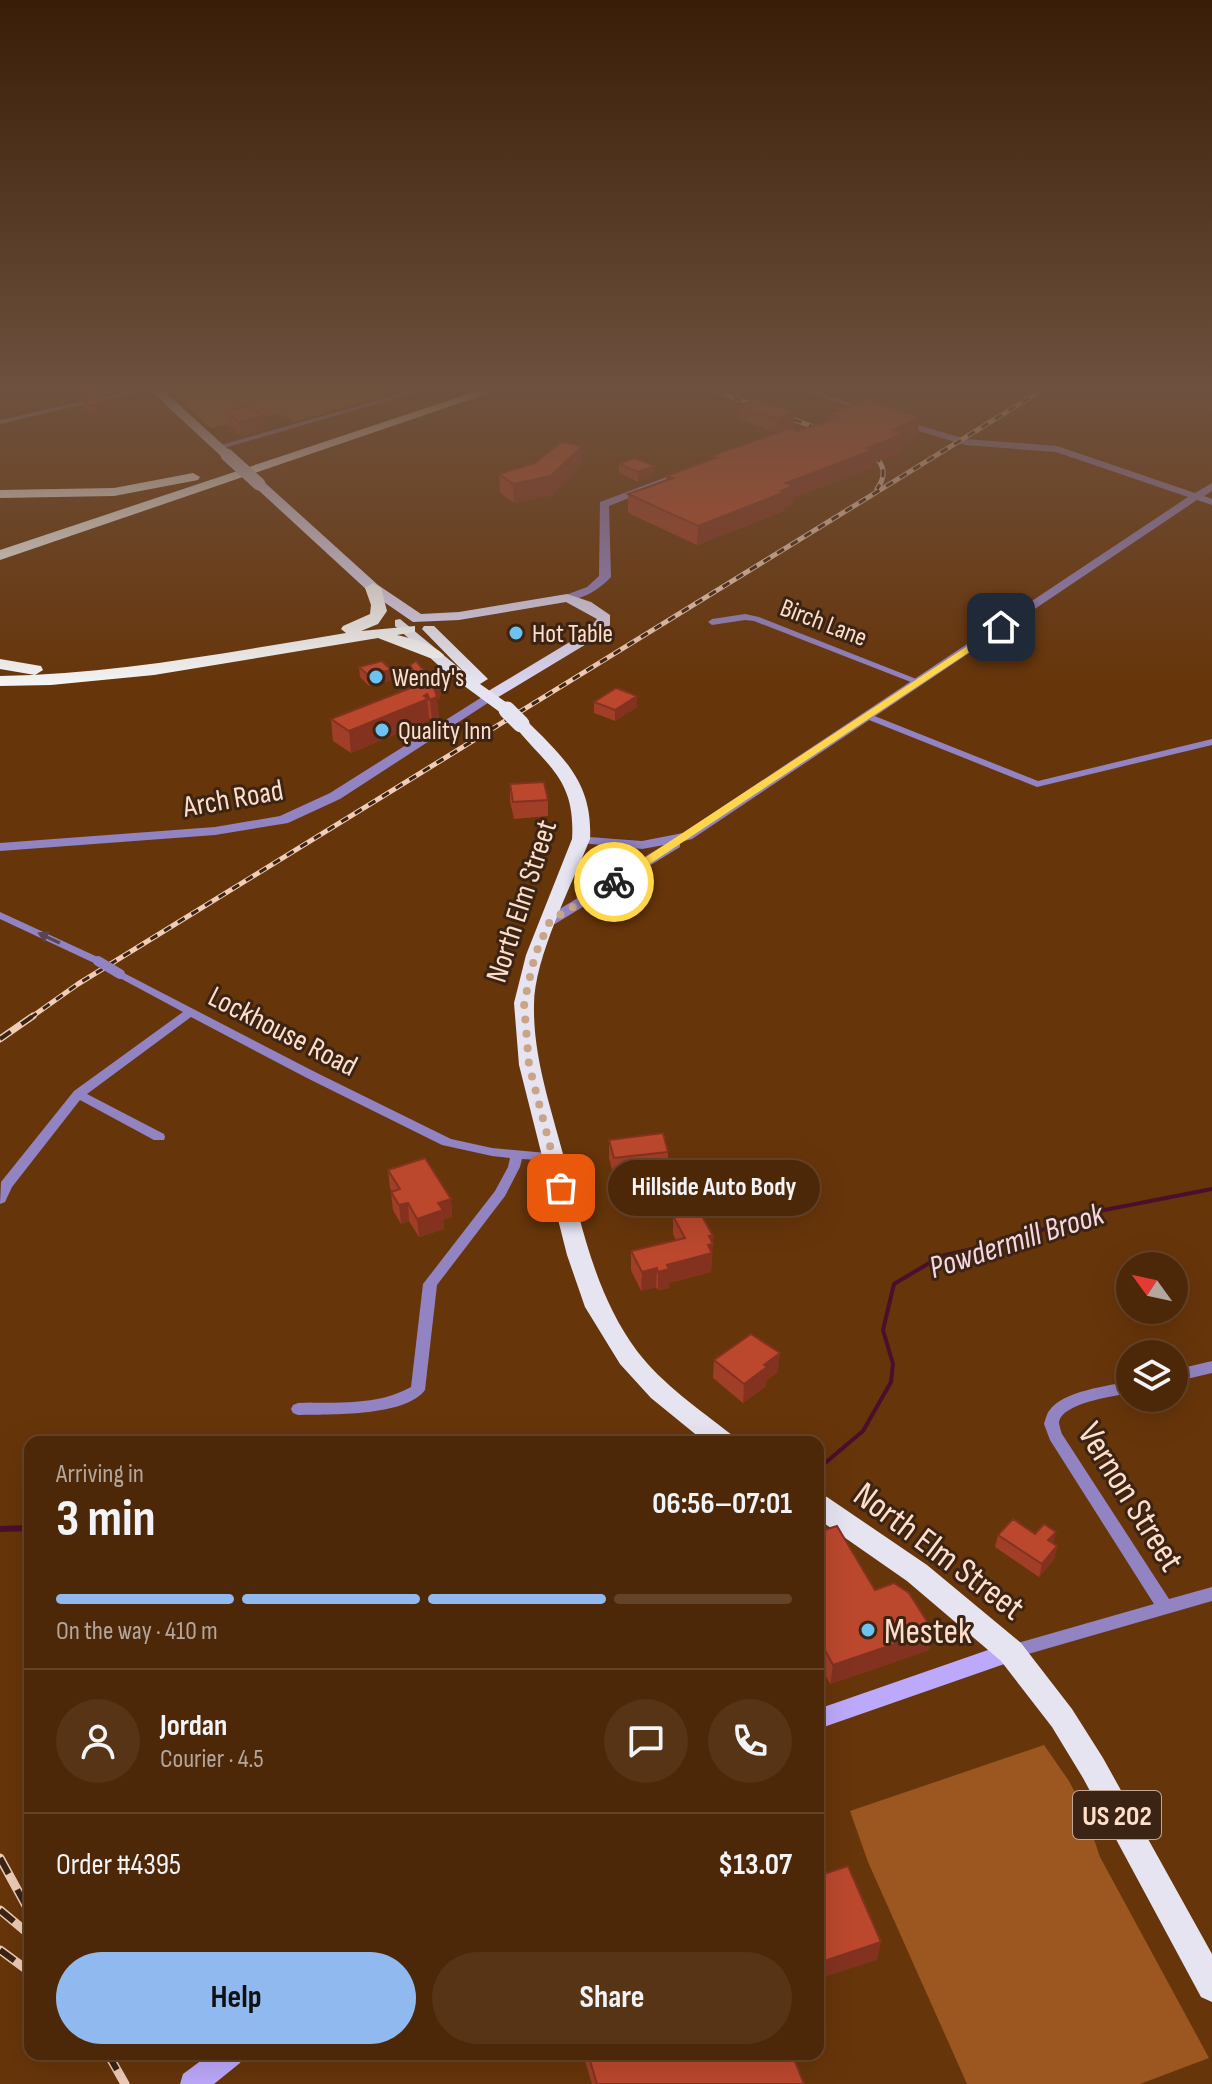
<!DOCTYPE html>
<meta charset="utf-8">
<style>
:root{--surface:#4d2808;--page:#573416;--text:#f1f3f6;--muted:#b3a69c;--line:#644429;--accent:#90b9f0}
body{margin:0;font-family:"Sofia Sans Condensed",sans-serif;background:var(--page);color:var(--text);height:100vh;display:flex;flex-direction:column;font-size:30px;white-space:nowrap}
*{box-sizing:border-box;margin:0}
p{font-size:26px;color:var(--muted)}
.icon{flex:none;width:44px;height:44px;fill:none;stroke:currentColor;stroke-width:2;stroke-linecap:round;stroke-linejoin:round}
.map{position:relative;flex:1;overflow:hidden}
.sheet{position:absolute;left:24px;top:1436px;width:800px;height:624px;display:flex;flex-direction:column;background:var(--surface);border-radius:16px;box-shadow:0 8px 32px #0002,0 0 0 2px var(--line)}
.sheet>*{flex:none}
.needle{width:52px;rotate:303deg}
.controls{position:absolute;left:1116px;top:1252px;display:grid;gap:16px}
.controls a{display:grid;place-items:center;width:72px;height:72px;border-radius:50%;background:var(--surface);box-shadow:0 8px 32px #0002,0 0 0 2px var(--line);font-size:40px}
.pin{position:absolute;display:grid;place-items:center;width:68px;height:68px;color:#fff;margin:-34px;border-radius:16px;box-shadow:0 4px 12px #0006}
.courier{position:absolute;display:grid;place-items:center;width:80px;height:80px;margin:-40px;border:6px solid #ffd54a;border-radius:50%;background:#fff;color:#222;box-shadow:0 2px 10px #0007}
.bubble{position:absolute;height:56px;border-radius:28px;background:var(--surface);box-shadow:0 8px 32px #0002,0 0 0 2px var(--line);font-size:26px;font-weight:700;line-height:56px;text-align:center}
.overview em{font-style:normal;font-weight:700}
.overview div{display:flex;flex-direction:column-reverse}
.overview{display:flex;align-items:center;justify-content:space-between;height:136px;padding:0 32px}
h1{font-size:52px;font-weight:700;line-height:60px}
.bar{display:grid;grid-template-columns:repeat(4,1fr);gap:12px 8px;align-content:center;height:96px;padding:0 32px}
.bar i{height:10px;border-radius:6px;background:var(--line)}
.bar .active{background:var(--accent)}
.bar p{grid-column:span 4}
.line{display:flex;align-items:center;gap:20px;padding:0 32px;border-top:2px solid var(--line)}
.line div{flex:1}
.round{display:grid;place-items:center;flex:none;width:84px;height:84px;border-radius:42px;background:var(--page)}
.action{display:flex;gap:16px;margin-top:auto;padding:16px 32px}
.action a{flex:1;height:92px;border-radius:48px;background:var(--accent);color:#111;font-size:32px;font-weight:700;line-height:92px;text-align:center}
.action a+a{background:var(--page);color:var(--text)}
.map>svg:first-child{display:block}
</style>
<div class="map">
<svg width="1212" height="2084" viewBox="0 0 1212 2084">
<rect width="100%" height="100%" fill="#67350a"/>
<g fill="#9c5620">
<path d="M 171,392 L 396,392 L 295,422 L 279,413 L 211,428 Z"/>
<path d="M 609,852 L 638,858 L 588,890 L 584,889 L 596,856 Z"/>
<path d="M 1044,1745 L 1069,1781 L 1084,1810 L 1100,1857 L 1209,2058 L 1140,2084 L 967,2084 L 868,1862 L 850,1811 Z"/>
</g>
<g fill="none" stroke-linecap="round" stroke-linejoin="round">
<path stroke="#4a0f2c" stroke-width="4" d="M 818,1469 L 863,1431 L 891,1382 L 893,1364 L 883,1330 L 894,1284 L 941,1256 L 1022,1238 L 1079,1215 L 1212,1189"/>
<path stroke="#4a0f2c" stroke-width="6" d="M 0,1529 L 30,1528"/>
<g fill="#9283c3" fill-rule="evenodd">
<path d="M 125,392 L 136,392 L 0,424 L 0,420 Z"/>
<path d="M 407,392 L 417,392 L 221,449 L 214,447 Z"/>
<path d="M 808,392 L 817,392 L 867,409 L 861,410 Z"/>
<path d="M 745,614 L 759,617 L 924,682 L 919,685 L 916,684 L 754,621 L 745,620 L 712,625 L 708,622 L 712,619 Z"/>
<path d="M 867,713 L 1038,781 L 1212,739 L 1212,745 L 1037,787 L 864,718 L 862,716 Z"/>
<path d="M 0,912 L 102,959 L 104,961 L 98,964 L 94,963 L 0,919 Z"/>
<path d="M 120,971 L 315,1072 L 451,1139 L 492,1148 L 558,1154 L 559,1157 L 553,1161 L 522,1159 L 520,1167 L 505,1196 L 437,1285 L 425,1390 C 405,1417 330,1414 298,1415 L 293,1413 L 291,1409 L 293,1405 L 298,1403 C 336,1402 377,1406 411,1387 L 423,1284 L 495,1191 L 508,1167 L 510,1158 L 492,1156 L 442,1145 L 307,1078 L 191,1017 L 87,1094 L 164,1134 L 165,1137 L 164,1140 L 154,1140 L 80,1100 L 12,1187 L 5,1202 L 0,1204 L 1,1182 L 74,1091 L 183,1012 L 116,976 L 114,974 Z"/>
<path d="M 1212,1361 L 1212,1373 L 1174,1382 L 1174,1370 Z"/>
<path d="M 1130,1381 L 1130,1393 C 1114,1396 1062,1403 1059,1422 C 1059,1425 1061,1431 1062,1434 L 1169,1599 L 1212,1587 L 1212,1601 L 1011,1659 L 1005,1657 L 1003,1652 L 1005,1647 L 1011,1645 L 1154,1604 L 1050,1440 L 1044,1424 C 1045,1421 1047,1413 1049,1411 C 1062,1391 1108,1386 1130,1381 Z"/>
</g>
<g fill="#9283c3" fill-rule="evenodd">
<path d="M 898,419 L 966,439 L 1057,446 L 1195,493 L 1212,483 L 1212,491 L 1204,496 L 1212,499 L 1212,505 L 1197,500 L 692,839 L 680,842 L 680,847 L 555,924 L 545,924 L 543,921 L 545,918 L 664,845 L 642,849 L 581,843 L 574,839 L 576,836 L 642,841 L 683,833 L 1188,497 L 1056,452 L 965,445 L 895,424 L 895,420 Z"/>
<path d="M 680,472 L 689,474 L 609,506 L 611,577 C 599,590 581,601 563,600 L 563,596 L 587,587 L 599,576 L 600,502 Z"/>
<path d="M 490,692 L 494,693 L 494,699 L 340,799 L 288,823 L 215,835 L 0,851 L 0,843 L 215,827 L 280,816 L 330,793 Z"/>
</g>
<g fill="#bca9fb" fill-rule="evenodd">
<path d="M 1011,1642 L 1019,1645 L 1022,1652 L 1019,1659 L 818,1729 L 818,1709 Z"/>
<path d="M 210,2054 L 244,2054 L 240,2063 L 214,2084 L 180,2084 L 183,2074 Z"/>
</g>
<g fill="#d9d3ee" fill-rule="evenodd">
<path d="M 152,392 L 165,392 L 231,452 L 231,458 L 223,458 Z"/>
<path d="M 255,481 L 263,481 L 378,585 L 421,614 L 459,612 L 567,594 L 591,602 L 610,615 L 610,625 L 598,637 L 495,699 L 485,699 L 485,693 L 588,631 L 597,619 L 566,602 L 459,620 L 413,622 L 368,591 L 255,487 Z"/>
</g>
<g fill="#e6e4f1" fill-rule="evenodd">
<path d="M 400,619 L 464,672 L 422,629 L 424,626 L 434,626 L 485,676 L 488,679 L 480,684 L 513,707 L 513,713 L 501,713 L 448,674 L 395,626 L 395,620 Z"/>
<path d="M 521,719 L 527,721 C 564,758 593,783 590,839 C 572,884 534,958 534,1005 C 533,1056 550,1105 563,1154 C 581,1222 594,1293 637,1351 C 662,1384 699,1409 732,1435 L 736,1442 L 705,1442 L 651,1398 L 620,1364 L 585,1307 L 567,1255 L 519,1065 L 514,1003 L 526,955 L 572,839 C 576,778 546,766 513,724 Z"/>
<path d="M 818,1494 L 827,1497 L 927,1565 L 1021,1643 L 1072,1709 L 1103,1758 L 1212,1954 L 1212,2002 L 1201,1997 L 1083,1778 L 1052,1727 L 1001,1661 L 907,1581 L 818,1519 Z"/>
</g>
<g fill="#f4f4f4" fill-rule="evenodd">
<path d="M 474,392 L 492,392 L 0,560 L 0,550 Z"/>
<path d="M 193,473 L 200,477 L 198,480 L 114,496 L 0,498 L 0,490 L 114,488 Z"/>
<path d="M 373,583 L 381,588 L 387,611 L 378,624 L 361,631 L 415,626 L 415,632 L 397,635 C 414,639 431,643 444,655 L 442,658 L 430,658 L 378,638 L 154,675 L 51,685 L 0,686 L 0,676 C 117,674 230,652 346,633 L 341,629 L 343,626 L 370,614 L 371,605 L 365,588 Z"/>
<path d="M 0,659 L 41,666 L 43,670 L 35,675 L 0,669 Z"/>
</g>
<g stroke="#efcdb7" stroke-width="5">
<g id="rail-far2">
<path d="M 719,392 L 833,434"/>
<path d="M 862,446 C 879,457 891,470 877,489"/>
<path d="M 30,1018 L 78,984 L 1039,392"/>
</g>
</g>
<g stroke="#efcdb7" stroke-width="7">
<path id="rail-far1" d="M 0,1039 L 33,1016"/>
</g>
<g stroke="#efcdb7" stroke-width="9">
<g id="rail">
<path d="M 0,1858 L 30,1913"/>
<path d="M 0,1910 L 30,1935"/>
<path d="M 0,1950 L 30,1972"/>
<path d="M 108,2054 L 125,2084"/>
</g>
</g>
<use href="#rail-far2" stroke="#3b2414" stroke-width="3" stroke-dasharray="8" stroke-linecap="butt"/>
<use href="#rail-far1" stroke="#3b2414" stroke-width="4" stroke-dasharray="13" stroke-linecap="butt"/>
<use href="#rail" stroke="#3b2414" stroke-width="6" stroke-dasharray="18" stroke-linecap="butt"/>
<path stroke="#9283c3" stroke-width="10" d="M 98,961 L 120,974"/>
<path stroke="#d9d3ee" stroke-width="13" d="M 227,455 L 259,484"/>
<path stroke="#e6e4f1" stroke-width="17" d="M 507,710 L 521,724"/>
</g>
<g fill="#a13e27">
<path d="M 83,398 L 103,404 L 105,412 L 91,415 L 84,407 Z"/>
<path d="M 739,406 L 794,425 L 776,433 L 738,419 Z"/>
<path d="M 226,411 L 263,416 L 264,430 L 241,436 L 228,425 Z"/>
<path d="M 829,414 L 918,436 L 903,443 L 902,452 L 872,463 L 871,468 L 793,498 L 793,505 L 784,508 L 784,511 L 697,545 L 628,513 L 628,494 L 666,481 L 666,476 L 711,459 L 711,456 L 798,431 L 828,420 Z"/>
<path d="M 582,464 L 552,495 L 514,503 L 500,493 L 499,474 Z"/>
<path d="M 619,464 L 655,475 L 638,482 L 619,473 Z"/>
<path d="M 410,665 L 441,696 L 437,701 L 439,718 L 432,722 L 429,717 L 429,720 L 351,753 L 333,741 L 331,719 L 412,687 Z"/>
<path d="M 359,667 L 391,670 L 392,680 L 369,686 L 360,677 Z"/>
<path d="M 637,696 L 637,707 L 615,721 L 594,713 L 594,702 Z"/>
<path d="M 510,784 L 548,800 L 548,816 L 514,819 L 510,801 Z"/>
<path d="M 609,1140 L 668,1152 L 668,1170 L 614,1177 L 609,1158 Z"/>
<path d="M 388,1170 L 451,1199 L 452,1217 L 443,1220 L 444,1229 L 419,1237 L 409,1221 L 401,1224 L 393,1210 L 391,1192 L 392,1192 L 390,1188 Z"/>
<path d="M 673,1216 L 713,1236 L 711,1272 L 669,1283 L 669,1288 L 658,1290 L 656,1287 L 641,1291 L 631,1270 L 631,1251 L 676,1240 L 673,1234 Z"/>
<path d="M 714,1360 L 778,1372 L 766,1381 L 766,1386 L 743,1403 L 713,1378 Z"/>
<path d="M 818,1532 L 875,1590 L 929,1650 L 830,1684 L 823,1670 Z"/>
<path d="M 1035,1534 L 1057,1546 L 1054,1559 L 1039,1577 L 995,1547 L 998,1535 Z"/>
<path d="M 583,2054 L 792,2054 L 804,2084 L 592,2084 Z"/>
</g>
<g fill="#833220">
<path d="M 103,404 L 105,412 L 91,415 L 90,406 Z"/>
<path d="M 794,412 L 794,425 L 776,433 L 777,419 Z"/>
<path d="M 263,416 L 264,430 L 241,436 L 239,422 Z"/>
<path d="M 920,418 L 918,436 L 903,443 L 902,452 L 872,463 L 871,468 L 793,498 L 793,505 L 784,508 L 784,511 L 697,545 L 698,526 L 786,483 L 867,448 L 892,430 Z"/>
<path d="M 582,446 L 582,464 L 552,495 L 514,503 L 513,484 Z"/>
<path d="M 655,466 L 655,475 L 638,482 L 638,472 Z"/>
<path d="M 391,670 L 392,680 L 369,686 L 368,675 Z"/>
<path d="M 440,675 L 441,696 L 437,701 L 439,718 L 432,722 L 430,700 L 433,684 Z"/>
<path d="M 427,694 L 429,720 L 351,753 L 349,731 Z"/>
<path d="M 637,696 L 637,707 L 615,721 L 615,710 Z"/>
<path d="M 451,1199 L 452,1217 L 443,1220 L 444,1229 L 419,1237 L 417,1219 L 438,1203 Z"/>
<path d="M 408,1203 L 409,1221 L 401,1224 L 399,1205 Z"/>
<path d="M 709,1236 L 713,1236 L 711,1272 L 669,1283 L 669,1288 L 658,1290 L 658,1272 L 667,1265 L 708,1245 Z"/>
<path d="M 657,1268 L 656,1287 L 641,1291 L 642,1272 Z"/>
<path d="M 780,1353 L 778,1372 L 766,1381 L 766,1386 L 743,1403 L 744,1384 L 764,1365 Z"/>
<path d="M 1056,1532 L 1053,1544 L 1048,1540 Z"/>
<path d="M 1057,1546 L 1054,1559 L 1039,1577 L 1042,1564 Z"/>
<path d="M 933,1631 L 929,1650 L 830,1684 L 833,1665 Z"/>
<path d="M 826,1652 L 823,1670 L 818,1672 L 818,1654 Z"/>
<path d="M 881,1942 L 877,1960 L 818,1979 L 818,1963 Z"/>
</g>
<g fill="#bb482d" stroke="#833220" stroke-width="2">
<path d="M 96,395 L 103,404 L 90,406 L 83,398 Z"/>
<path d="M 756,399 L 794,412 L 777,419 L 739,406 Z"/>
<path d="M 866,399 L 920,418 L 892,430 L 903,434 L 867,448 L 873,450 L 786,483 L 794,486 L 781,491 L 785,492 L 698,526 L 628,494 L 673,478 L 666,476 L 716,458 L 711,456 L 790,428 L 798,431 L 838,417 L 829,414 Z"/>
<path d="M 249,406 L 263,416 L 239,422 L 226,411 Z"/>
<path d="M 561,442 L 582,446 L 551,476 L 513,484 L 499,474 L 535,463 Z"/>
<path d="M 635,458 L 655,466 L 638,472 L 619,464 Z"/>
<path d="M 382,661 L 391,670 L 368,675 L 359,667 Z"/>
<path d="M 416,661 L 426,673 L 440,675 L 433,684 L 437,697 L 430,700 L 427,694 L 424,696 L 428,699 L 349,731 L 331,719 L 421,684 L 410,665 Z"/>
<path d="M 616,688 L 637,696 L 615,710 L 594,702 Z"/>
<path d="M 544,782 L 548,800 L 513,802 L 510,784 Z"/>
<path d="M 663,1133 L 668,1152 L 614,1158 L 609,1140 Z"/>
<path d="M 425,1158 L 451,1199 L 438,1203 L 443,1210 L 417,1219 L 408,1203 L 399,1205 L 391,1192 L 400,1189 L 388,1170 Z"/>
<path d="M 698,1209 L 713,1236 L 709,1236 L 713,1244 L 708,1245 L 712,1253 L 667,1265 L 669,1269 L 658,1272 L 657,1268 L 642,1272 L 631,1251 L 685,1238 L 673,1216 Z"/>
<path d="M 751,1334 L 780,1353 L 764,1365 L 767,1367 L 744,1384 L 714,1360 Z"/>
<path d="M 1013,1519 L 1035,1534 L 1044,1524 L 1056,1532 L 1048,1540 L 1057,1546 L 1042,1564 L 998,1535 Z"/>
<path d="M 837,1526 L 875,1590 L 894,1583 L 909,1593 L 933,1631 L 833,1665 L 826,1652 L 818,1654 L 818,1532 Z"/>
<path d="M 848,1866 L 881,1942 L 818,1963 L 818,1876 Z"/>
<path d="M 588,2054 L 792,2054 L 804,2084 L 597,2084 Z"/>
</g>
<defs><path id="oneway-solid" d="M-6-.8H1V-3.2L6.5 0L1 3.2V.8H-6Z" transform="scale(2)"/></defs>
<use fill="#594551" href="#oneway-solid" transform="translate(49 938) rotate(-155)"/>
<linearGradient id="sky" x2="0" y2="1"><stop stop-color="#391d06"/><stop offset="0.57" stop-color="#6e513e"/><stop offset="1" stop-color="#6e513e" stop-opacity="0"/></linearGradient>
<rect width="1212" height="684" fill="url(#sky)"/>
<path fill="#ffd54a" d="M 1001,624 L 1004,629 L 618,885 L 608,882 Z"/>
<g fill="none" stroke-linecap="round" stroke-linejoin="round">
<path stroke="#caa487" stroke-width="8" stroke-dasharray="0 14.4" d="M 561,1188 L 529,1065 L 524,1003 L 535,955 L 550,921 L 614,882"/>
</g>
<g fill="#6cc3f2" stroke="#3b2414" stroke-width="3">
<circle cx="516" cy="633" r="8"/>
<circle cx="376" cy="677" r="8"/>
<circle cx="382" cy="730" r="8"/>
<circle cx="868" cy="1630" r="8"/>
</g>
<g text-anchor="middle" stroke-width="6" stroke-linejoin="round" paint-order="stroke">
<g font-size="26" fill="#ffdfcb" stroke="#3b2414">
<text transform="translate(824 622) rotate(21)" y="9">Birch Lane</text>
</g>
<g font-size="26" fill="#ffdfcb" stroke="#3b2414" text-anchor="start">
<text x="532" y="642">Hot Table</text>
<text x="392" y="686">Wendy's</text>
<text x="398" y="739">Quality Inn</text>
</g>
<rect fill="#3b2414" stroke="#c4a794" stroke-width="2" x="1073" y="1791" width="88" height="48" rx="6"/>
<g font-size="28" font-weight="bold" fill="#ffdfcb">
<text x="1117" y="1825">US 202</text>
</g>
<g font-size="30" fill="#ffdfcb" stroke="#3b2414">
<text transform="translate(233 798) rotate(-10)" y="10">Arch Road</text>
<text transform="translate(521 901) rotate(-72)" y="10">North Elm Street</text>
<text transform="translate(283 1031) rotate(27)" y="10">Lockhouse Road</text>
</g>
<g font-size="32" font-style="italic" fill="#f6d7e2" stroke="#3b2414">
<text transform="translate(1016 1240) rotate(-18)" y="11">Powdermill Brook</text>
</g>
<g font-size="36" fill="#ffdfcb" stroke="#3b2414">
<text transform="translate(1132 1496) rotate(58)" y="13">Vernon Street</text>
<text transform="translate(940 1550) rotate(37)" y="13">North Elm Street</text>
</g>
<g font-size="36" fill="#ffdfcb" stroke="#3b2414" text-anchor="start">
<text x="884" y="1643">Mestek</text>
</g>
</g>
</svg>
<div class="controls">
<a><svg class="needle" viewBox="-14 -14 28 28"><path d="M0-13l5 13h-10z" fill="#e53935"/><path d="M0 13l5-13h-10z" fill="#b3a69c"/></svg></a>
<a><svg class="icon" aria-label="layers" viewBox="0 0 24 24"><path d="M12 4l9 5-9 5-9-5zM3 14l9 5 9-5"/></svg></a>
</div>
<div class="pin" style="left:561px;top:1188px;background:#ea580c"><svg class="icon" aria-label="bag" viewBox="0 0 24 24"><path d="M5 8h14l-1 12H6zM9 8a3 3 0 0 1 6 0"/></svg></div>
<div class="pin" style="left:1001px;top:627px;background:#1f2937"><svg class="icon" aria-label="home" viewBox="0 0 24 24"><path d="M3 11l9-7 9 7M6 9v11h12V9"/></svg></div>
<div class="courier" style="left:614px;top:882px"><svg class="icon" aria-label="bike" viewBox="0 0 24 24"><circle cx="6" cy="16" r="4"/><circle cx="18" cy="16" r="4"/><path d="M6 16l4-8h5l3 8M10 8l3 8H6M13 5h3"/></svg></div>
<div class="bubble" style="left:608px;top:1160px;width:212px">Hillside Auto Body</div>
<section class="sheet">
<div class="overview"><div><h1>3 min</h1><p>Arriving in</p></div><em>06:56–07:01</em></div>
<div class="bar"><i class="active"></i><i class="active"></i><i class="active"></i><i></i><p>On the way · 410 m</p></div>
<div class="line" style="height:144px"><a class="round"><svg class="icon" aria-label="person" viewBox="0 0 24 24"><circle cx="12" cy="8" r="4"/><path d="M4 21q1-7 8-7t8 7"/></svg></a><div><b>Jordan</b><p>Courier · 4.5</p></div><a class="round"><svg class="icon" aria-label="chat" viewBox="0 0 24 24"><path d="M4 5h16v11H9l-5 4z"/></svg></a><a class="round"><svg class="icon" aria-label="phone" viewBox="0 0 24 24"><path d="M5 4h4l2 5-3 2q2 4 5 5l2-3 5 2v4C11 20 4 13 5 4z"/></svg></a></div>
<div class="line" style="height:104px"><div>Order #4395</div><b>$13.07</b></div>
<div class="action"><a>Help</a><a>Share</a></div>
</section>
</div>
